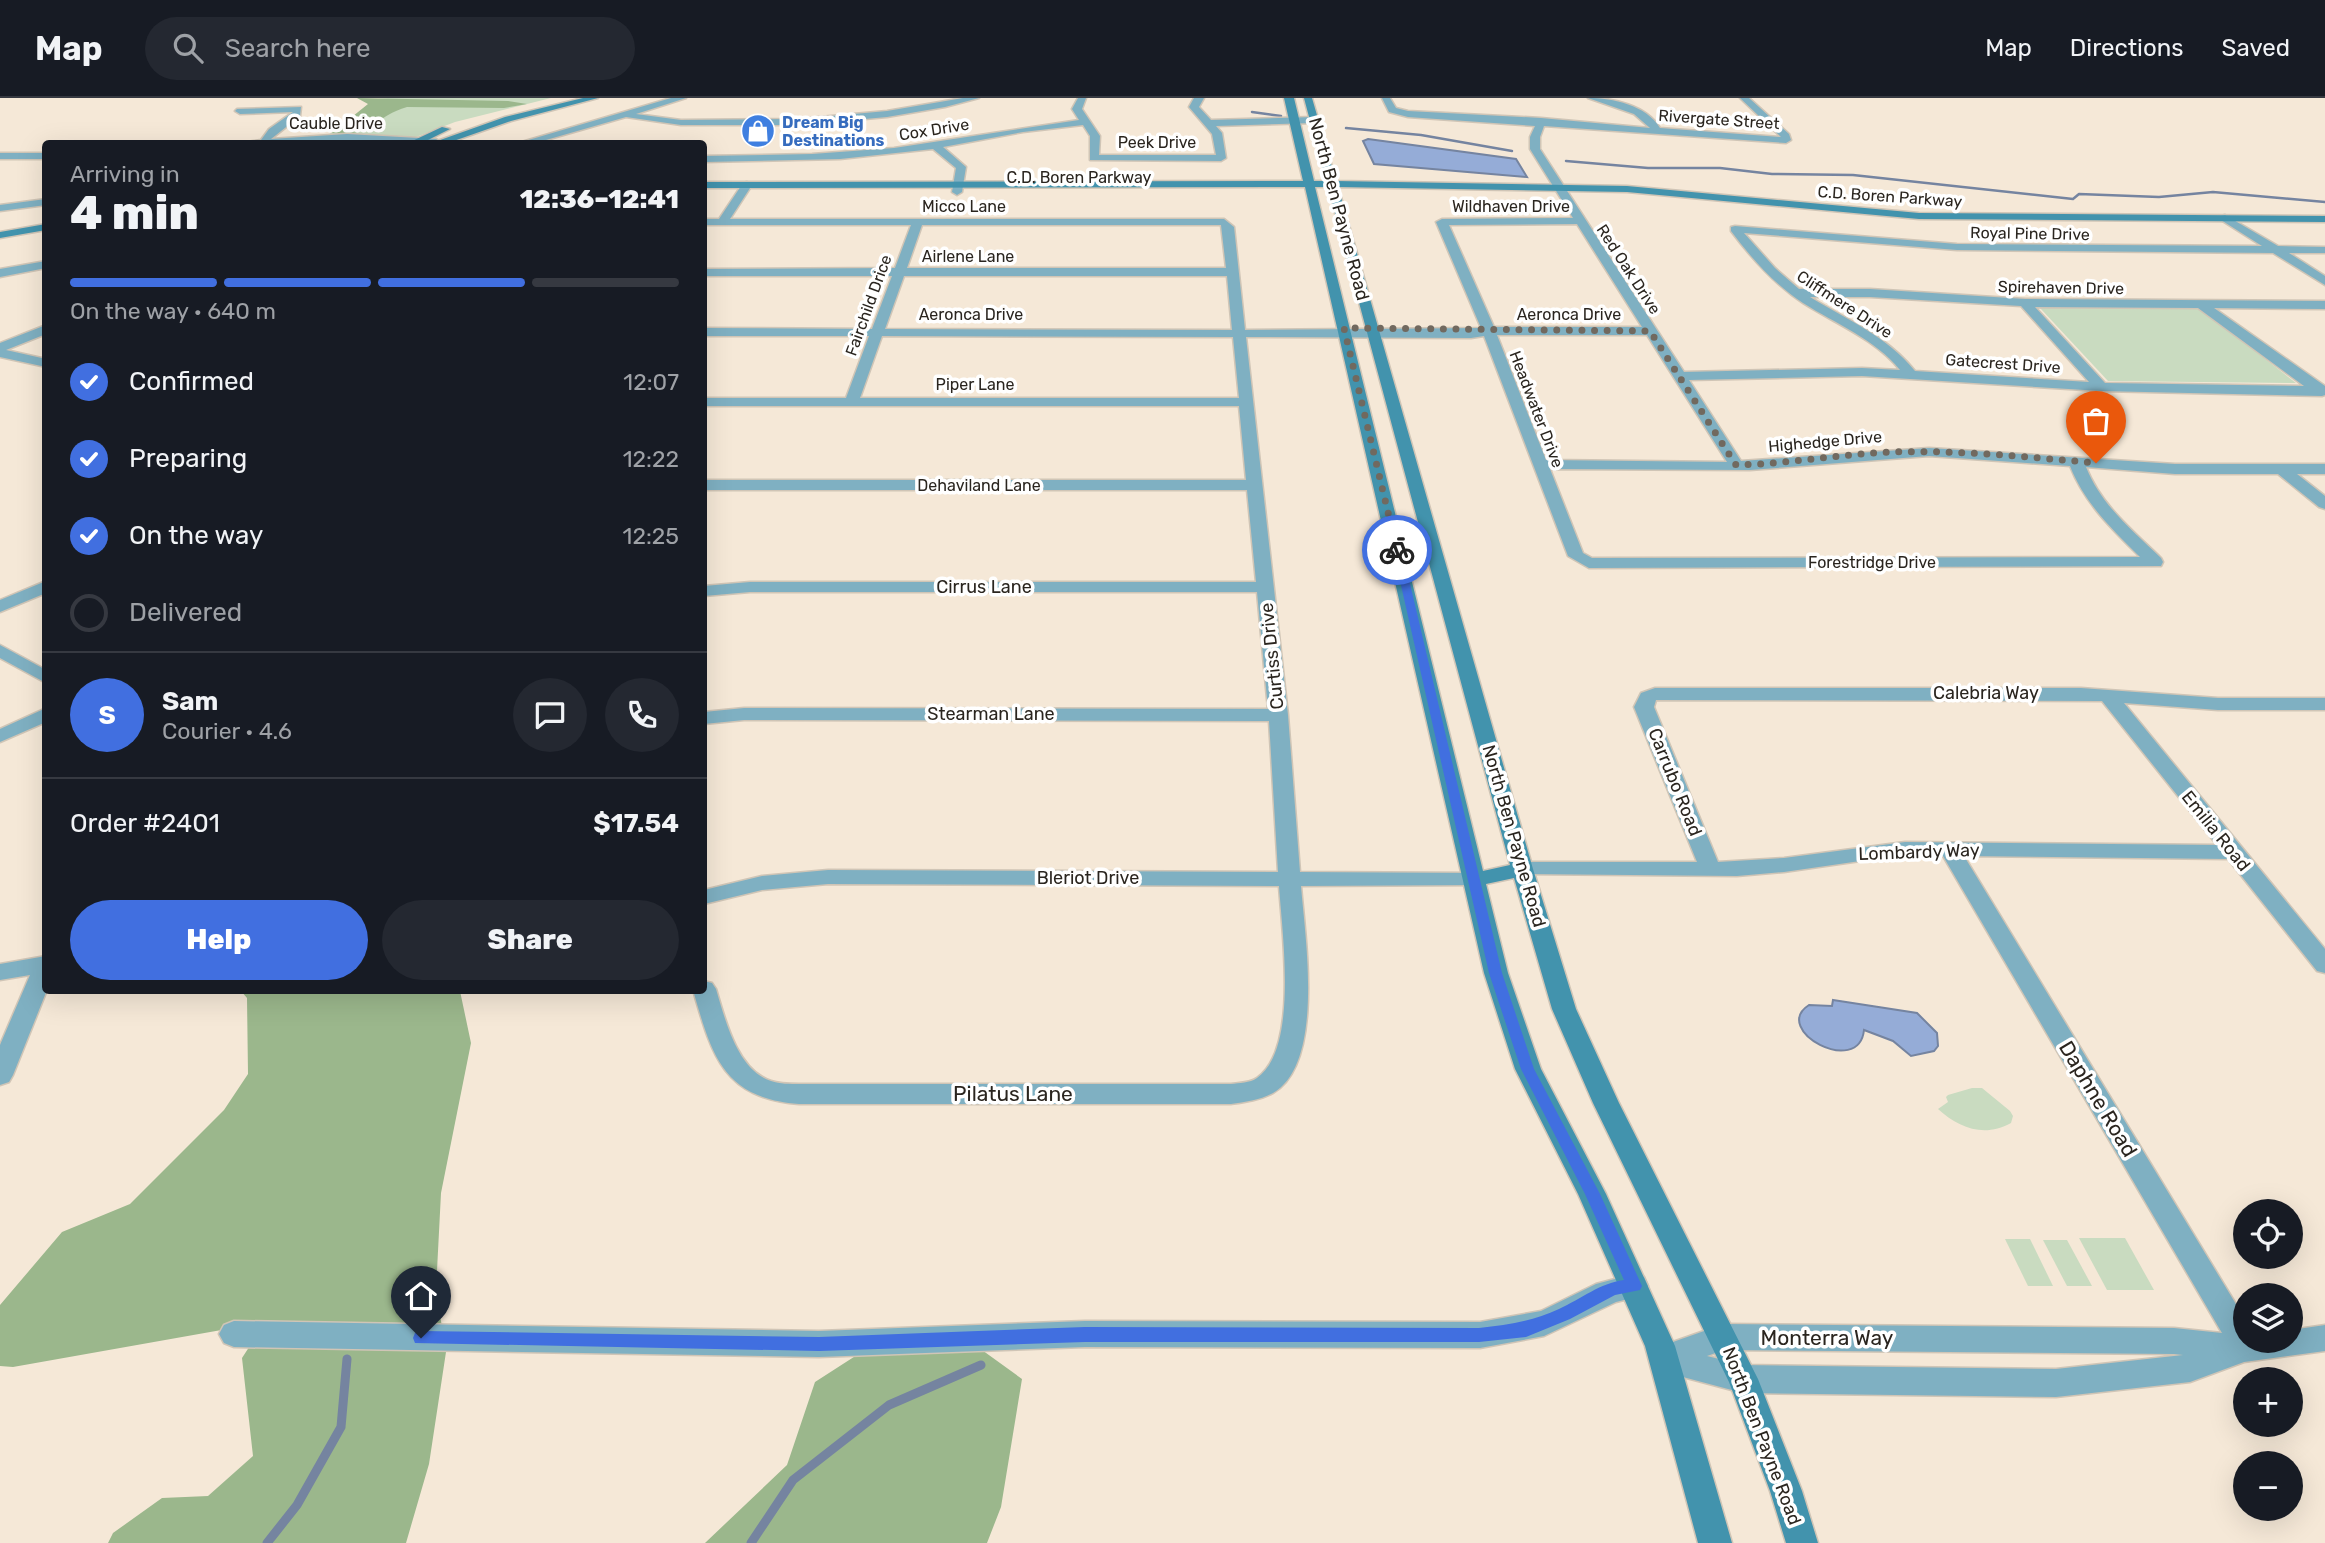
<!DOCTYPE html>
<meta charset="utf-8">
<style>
:root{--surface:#171b24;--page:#242831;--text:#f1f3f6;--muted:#9ea1a6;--line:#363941;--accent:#416fe0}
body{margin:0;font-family:Rubik,sans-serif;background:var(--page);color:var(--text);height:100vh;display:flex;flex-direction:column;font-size:26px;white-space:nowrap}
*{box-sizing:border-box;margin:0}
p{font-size:23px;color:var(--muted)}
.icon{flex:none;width:38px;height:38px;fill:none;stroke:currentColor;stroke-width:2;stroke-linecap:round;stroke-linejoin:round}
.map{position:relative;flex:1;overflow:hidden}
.details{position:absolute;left:42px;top:42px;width:665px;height:854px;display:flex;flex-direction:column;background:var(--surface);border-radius:7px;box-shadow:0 7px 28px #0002}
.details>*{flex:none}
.fabs{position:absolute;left:2233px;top:1101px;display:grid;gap:14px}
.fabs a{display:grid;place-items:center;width:70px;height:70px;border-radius:50%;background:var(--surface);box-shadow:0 7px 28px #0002;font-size:35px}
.pin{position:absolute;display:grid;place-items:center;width:60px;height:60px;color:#fff;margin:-72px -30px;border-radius:50% 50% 50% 0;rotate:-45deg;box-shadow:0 0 7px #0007}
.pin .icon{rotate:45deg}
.courier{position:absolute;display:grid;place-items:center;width:70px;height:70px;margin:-35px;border:5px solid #416fe0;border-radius:50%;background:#fff;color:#222;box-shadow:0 2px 9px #0007}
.summary em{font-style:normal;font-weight:800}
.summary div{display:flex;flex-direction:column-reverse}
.summary{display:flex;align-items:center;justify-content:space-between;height:119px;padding:0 28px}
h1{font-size:46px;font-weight:800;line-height:52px}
.bar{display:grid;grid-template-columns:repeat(4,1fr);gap:10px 7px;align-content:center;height:84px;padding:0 28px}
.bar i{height:9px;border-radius:5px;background:var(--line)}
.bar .current{background:var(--accent)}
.bar p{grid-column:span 4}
.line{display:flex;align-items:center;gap:18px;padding:0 28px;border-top:2px solid var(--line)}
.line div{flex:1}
.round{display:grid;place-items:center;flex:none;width:74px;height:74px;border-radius:37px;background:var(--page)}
ol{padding:0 28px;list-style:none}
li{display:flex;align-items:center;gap:21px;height:77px}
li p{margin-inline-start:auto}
li .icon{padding:7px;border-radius:50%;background:var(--accent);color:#fff;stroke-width:4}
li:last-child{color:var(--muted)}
li i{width:38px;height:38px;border:4px solid var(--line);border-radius:50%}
.cta{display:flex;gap:14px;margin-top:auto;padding:14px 28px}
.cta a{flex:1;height:80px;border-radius:42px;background:var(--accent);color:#fff;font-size:28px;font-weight:800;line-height:80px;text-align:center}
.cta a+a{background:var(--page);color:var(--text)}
header{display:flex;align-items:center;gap:42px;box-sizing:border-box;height:98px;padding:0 35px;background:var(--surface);border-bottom:2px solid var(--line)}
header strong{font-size:33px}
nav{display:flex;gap:38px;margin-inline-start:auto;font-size:24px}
.search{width:490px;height:63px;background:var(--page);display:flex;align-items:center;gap:18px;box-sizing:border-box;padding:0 24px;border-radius:38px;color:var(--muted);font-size:26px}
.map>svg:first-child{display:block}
</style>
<header>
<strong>Map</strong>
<div class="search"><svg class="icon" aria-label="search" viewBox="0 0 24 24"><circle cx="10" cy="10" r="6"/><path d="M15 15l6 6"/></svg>Search here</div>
<nav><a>Map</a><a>Directions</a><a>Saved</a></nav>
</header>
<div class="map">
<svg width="2325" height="1445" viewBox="0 0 2325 1445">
<rect width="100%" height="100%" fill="#f5e8d7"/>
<g fill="#c9dbc0">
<path d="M 388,0 L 551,0 L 455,24 L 416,39 L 328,37 L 378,1 Z"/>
<path d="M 2042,208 L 2194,209 L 2209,217 L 2296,285 L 2108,283 L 2040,210 Z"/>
<path d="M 1972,990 L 1982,990 L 2010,1013 L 2013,1018 L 2011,1025 C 1984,1040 1959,1030 1938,1011 L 1948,1004 L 1946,999 L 1948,997 Z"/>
<path d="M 2079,1140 L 2125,1140 L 2154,1192 L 2107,1192 Z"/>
<path d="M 2005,1141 L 2030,1141 L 2053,1188 L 2028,1188 Z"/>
<path d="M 2043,1142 L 2067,1142 L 2092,1188 L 2067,1188 Z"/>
</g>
<g fill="#9bb78c">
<path d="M 357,0 L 508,3 L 527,6 L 504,10 L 407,9 C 373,19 371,40 332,35 L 368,6 Z"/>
<path d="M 241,893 L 460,893 L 471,945 L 441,1095 L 436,1192 L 446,1254 L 429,1366 L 406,1445 L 108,1445 L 113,1435 L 162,1400 L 208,1398 L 253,1358 L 242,1260 L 255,1240 L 244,1228 L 13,1269 L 0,1268 L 0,1207 L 62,1134 L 130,1106 L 224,1012 L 248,976 L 247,900 Z"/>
<path d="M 874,1246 L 975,1247 L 1022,1281 L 1001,1409 L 987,1445 L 705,1445 L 787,1367 L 815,1284 Z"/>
</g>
<g fill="#95acd7" stroke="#7584a0" stroke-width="2">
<path d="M 1368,41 L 1516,61 L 1527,79 L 1374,66 L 1363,43 Z"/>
<path d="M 1833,902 L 1917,915 L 1937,935 L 1938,948 L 1934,953 L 1911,958 L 1893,943 L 1864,932 C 1859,980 1770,932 1809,907 L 1832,908 Z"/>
</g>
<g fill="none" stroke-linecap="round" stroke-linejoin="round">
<g stroke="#7584a0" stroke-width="2.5">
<path d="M 1252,14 L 1281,18"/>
<path d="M 1346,30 L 1421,37 L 1512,53"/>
<path d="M 1566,63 L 1648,70 L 1720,70 L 1772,76 L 1853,77 L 2073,101 L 2079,96 L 2159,99 L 2213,94 L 2325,104"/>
</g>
<g stroke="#7584a0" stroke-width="9">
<path d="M 267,1445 L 297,1407 L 341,1329 L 347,1261"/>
<path d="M 751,1445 L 793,1382 L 889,1307 L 981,1267"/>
</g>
<g stroke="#d0c5b6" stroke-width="3">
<g id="street">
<path d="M 671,0 L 686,0 L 636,16 L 681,22 L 798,21 L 887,13 L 963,0 L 979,0 L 945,9 L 887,19 L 798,27 L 681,27 L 626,19 L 532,46 L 515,46 Z"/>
<path d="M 1078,0 L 1086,0 L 1082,11 L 1100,38 L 1099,57 L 1216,57 L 1212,36 L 1189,9 L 1194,0 L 1204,0 L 1199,9 L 1211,22 L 1314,19 L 1319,22 L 1314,25 L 1216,28 L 1222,35 L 1226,60 L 1221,63 L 1090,62 L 1090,38 L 1083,27 L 1023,34 L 943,49 L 966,69 L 962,94 L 957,97 L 952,94 L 956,70 L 933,51 L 840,61 L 704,64 L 704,58 L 812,56 L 894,50 L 1079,22 L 1072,11 Z"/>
<path d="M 1382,0 L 1390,0 L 1396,10 L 1408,13 L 1541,20 L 1650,30 L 1634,16 L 1588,0 C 1613,0 1646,7 1660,30 L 1781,39 L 1740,0 L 1749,0 L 1789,36 L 1791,42 L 1786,45 L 1544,28 L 1540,39 L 1540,51 L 1684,274 L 1862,270 L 1900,272 C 1875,241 1836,226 1803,205 C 1774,186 1752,161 1731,133 L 1731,129 L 1735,128 L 1957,146 L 2262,148 L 2221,122 L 2221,118 L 2225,117 L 2278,148 L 2325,149 L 2325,155 L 2289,155 L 2325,178 L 2325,187 L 2273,155 L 1957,152 L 1744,135 L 1775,170 L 1799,191 L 1870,191 L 2025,201 L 2325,203 L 2325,211 L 2214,210 L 2325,288 L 2325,297 L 2322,298 L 2101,293 L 1862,278 L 1689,282 L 1741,363 L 1929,350 L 2175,366 L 2325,366 L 2325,376 L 2297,376 L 2325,398 L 2325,411 L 2319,409 L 2278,376 L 2175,376 L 2086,369 C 2101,407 2132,432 2161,460 L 2163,464 L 2161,468 L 1589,470 L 1568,458 L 1484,238 L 1471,240 L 1246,239 L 1288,617 L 1300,774 L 1474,775 L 1482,777 L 1485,782 L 1482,787 L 1301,788 C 1305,839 1325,965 1273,995 C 1260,1002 1245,1004 1231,1006 L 799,1006 C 723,1000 712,958 693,892 L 704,892 L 704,883 L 712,885 L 716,891 C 725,921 737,972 771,983 C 780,986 790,986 799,986 L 1231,986 C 1239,985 1250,985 1257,980 C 1299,951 1282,834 1279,788 L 828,786 L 762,792 L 704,806 L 704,792 L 762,778 L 828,772 L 1278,774 L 1269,623 L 744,622 L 704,626 L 704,614 L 744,610 L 1268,611 L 1257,494 L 750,494 L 704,498 L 704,488 L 750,484 L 1256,484 L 1247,392 L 704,392 L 704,382 L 1246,382 L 1239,308 L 704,308 L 704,300 L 846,300 L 869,238 L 704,238 L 704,230 L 872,231 L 892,178 L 704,178 L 704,171 L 895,170 L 911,127 L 704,127 L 704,121 L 719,121 L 743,85 L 747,84 L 752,87 L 730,121 L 1224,121 L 1234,129 L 1245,232 L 1481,230 L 1436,124 L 1442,121 L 1573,120 L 1530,51 L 1530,39 L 1535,28 L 1408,19 L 1389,14 ZM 1577,126 L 1642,229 L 1494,229 L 1449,127 ZM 922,127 L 1221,127 L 1226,170 L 907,170 ZM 904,178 L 1227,178 L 1232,232 L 885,231 ZM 1810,199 L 1870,199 L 2021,208 L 2089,284 L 1915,273 C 1887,238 1847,222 1810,199 ZM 2035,209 L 2198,210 L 2304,288 L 2105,285 ZM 1497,237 L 1647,237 L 1727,364 L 1546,362 ZM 882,238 L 1233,239 L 1239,300 L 860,300 ZM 1929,358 L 2070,368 C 2085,406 2112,431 2140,459 L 1592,460 L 1583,455 L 1550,371 L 1750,372 Z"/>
<path d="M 301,9 L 300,18 L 271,41 L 347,36 L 436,41 L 441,44 L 411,46 L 347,42 L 232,46 L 261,42 L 269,31 L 293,14 L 240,16 L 235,13 L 237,11 Z"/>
<rect x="0" y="55" width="46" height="6"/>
<path d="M 46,101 L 46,107 L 0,113 L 0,107 Z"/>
<path d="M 46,163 L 46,170 L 0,179 L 0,171 Z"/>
<path d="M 46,227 L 46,236 L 6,252 L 46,261 L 46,269 L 0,259 L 0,245 Z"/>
<path d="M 46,483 L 46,495 L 0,514 L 0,502 Z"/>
<path d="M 0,547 L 46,572 L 46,585 L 0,560 Z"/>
<path d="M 1655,590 L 2081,590 L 2218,600 L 2325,600 L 2325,612 L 2218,612 L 2124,605 L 2325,851 L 2325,875 L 2317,873 L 2228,761 L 1964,758 L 2245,1221 L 2245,1242 L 2291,1242 L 2291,1232 L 2325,1227 L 2325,1253 L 2244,1264 L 2190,1284 L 2056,1299 L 1743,1295 L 1653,1271 L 1649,1261 L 1653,1251 L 1724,1226 L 2174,1230 L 2222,1235 L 1943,758 L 1888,759 L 1784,774 L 1737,778 L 1514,776 L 1511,771 L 1514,766 L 1522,764 L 1697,764 L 1634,609 L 1641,595 ZM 1656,602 L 2102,603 L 2217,747 L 1905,744 L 1784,760 L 1718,764 L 1654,609 ZM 1724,1252 L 2174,1256 L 2183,1257 L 2056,1271 L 1743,1267 L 1707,1258 Z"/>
<path d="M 46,610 L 46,624 L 0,644 L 0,631 Z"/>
<path d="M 46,858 L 47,892 L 13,977 L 9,984 L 0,987 L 0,947 L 30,877 L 0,882 L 0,866 Z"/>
<path d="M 1634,1176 L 1644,1179 L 1648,1188 L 1644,1197 L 1616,1204 L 1544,1238 L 1480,1250 L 1085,1249 L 819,1259 L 234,1249 L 224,1245 L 219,1236 L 224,1227 L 234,1223 L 819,1233 L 1085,1223 L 1480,1224 L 1541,1213 L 1596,1186 Z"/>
</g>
</g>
<g stroke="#d0c5b6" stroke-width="3">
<g id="secondary">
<path d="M 583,0 L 598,0 L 511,23 L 445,46 L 429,46 L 505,19 Z"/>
<path d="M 1284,0 L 1294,0 L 1314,83 L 1326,83 L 1304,0 L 1312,0 L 1336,83 L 1627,88 L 1919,115 L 2325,118 L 2325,124 L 1919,121 L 1627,94 L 1338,89 L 1533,771 L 1576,911 L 1619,1005 L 1758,1281 L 1802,1393 L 1818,1445 L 1786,1445 L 1770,1393 L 1729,1284 L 1593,1005 L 1552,911 L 1514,780 L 1486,786 L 1508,875 L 1541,971 L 1606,1096 L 1675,1248 L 1732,1445 L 1698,1445 L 1645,1248 L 1578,1096 L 1515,971 L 1484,875 L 1305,89 L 704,90 L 704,84 L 1303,83 ZM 1315,89 L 1328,89 L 1510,767 L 1483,773 Z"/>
<path d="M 442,29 L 450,31 L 420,46 L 406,46 Z"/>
<path d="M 46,126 L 46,132 L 0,140 L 0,134 Z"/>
</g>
</g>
<use href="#street" fill="#7fb0c2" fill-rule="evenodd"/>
<use href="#secondary" fill="#4293ad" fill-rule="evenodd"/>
</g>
<path fill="#416fe0" d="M 1397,449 L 1402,452 L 1502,875 L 1534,971 L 1600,1096 L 1642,1188 L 1640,1192 L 1615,1197 L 1570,1221 L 1526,1239 L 1479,1244 L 1085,1244 L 819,1253 L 415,1245 L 413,1240 L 415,1235 L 421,1233 L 819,1239 L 1085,1229 L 1479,1230 C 1508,1227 1533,1223 1559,1211 C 1581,1201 1600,1185 1624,1182 L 1585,1096 L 1521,971 L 1489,875 L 1393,452 Z"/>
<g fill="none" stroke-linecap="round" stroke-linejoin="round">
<path stroke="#71695f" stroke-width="7" stroke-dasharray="0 12.6" d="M 1397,452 L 1344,230 L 1650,233 L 1736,367 C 1788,366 1840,356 1892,354 C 1960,352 2028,359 2096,365"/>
</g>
<defs>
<g id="shop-disc" transform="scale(1.75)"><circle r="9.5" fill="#3f7fe0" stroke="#fff"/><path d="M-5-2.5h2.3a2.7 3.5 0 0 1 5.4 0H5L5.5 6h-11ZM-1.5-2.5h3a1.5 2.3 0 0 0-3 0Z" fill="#fff"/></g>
</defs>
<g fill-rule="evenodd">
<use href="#shop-disc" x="758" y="33"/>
</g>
<g text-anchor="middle" stroke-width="7" stroke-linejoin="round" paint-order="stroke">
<g font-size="16" fill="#2a251f" stroke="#fff">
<text transform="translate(1719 21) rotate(4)" y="6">Rivergate Street</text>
<text x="336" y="31">Cauble Drive</text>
<text transform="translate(934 31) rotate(-9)" y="6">Cox Drive</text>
<text x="1157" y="50">Peek Drive</text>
<text x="1079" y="85">C.D. Boren Parkway</text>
<text transform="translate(1890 98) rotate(4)" y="6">C.D. Boren Parkway</text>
<text x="964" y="114">Micco Lane</text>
<text x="1511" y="114">Wildhaven Drive</text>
<text transform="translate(2030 135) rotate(1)" y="6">Royal Pine Drive</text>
<text x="968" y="164">Airlene Lane</text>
<text transform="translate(1629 171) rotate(57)" y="6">Red Oak Drive</text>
<text transform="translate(2061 189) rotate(1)" y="6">Spirehaven Drive</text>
<text transform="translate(1845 206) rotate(33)" y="6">Cliffmere Drive</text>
<text transform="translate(868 207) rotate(-70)" y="6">Fairchild Drice</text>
<text x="971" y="222">Aeronca Drive</text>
<text x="1569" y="222">Aeronca Drive</text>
<text transform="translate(2003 265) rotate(4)" y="6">Gatecrest Drive</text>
<text x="975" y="292">Piper Lane</text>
<text transform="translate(1537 311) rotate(69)" y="6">Headwater Drive</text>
<text transform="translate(1825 343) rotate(-5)" y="6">Highedge Drive</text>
<text x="979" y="393">Dehaviland Lane</text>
<text x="1872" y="470">Forestridge Drive</text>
</g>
<g font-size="16" font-weight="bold" fill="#366cbe" stroke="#fff" text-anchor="start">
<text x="782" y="30">Dream Big<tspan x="782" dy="18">Destinations</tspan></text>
</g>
<g font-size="18" fill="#2a251f" stroke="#fff">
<text transform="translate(1339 111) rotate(75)" y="6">North Ben Payne Road</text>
<text x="984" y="495">Cirrus Lane</text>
<text transform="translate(1272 558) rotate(-96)" y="6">Curtiss Drive</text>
<text x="1986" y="601">Calebria Way</text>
<text x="991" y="622">Stearman Lane</text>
<text transform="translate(1675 684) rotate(68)" y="6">Carrubo Road</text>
<text transform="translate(2216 733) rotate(51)" y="6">Emilia Road</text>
<text transform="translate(1514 738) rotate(74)" y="6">North Ben Payne Road</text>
<text transform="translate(1919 754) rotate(-2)" y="6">Lombardy Way</text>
<text x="1088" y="786">Bleriot Drive</text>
<text transform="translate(1762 1338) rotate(69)" y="6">North Ben Payne Road</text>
</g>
<g font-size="21" fill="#2a251f" stroke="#fff">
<text x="1013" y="1003">Pilatus Lane</text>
<text transform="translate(2098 1001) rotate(59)" y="7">Daphne Road</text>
<text x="1827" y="1247">Monterra Way</text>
</g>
</g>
</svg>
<div class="fabs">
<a><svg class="icon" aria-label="locate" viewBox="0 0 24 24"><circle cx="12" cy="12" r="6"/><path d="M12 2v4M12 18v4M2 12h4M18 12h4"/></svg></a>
<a><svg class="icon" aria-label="layers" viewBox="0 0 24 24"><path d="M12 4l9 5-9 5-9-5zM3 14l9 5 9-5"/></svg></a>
<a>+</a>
<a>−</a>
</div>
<div class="pin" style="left:2096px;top:365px;background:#ea580c"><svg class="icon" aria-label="bag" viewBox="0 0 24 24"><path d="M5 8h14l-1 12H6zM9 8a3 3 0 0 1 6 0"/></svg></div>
<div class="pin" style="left:421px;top:1240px;background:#1f2937"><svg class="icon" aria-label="home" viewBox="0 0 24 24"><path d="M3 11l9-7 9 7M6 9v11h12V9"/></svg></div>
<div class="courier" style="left:1397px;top:452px"><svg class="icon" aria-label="bike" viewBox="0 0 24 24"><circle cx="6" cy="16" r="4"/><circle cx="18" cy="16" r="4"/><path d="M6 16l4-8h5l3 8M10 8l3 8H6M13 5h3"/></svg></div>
<section class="details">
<div class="summary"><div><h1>4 min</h1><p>Arriving in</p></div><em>12:36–12:41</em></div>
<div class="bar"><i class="current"></i><i class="current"></i><i class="current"></i><i></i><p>On the way · 640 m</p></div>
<ol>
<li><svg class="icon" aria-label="check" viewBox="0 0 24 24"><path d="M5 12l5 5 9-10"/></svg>Confirmed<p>12:07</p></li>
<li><svg class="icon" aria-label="check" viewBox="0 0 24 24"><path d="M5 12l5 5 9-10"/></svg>Preparing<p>12:22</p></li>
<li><svg class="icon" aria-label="check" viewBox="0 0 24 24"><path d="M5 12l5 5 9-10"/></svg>On the way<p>12:25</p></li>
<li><i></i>Delivered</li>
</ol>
<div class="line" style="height:126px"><b class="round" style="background:var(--accent);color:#fff">S</b><div><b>Sam</b><p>Courier · 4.6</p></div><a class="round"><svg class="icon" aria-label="chat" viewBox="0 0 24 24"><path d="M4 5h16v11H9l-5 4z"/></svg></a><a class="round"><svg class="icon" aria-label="phone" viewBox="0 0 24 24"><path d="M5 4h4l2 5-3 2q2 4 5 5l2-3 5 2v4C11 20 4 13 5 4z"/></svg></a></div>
<div class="line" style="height:91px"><div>Order #2401</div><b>$17.54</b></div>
<div class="cta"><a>Help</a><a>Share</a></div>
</section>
</div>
